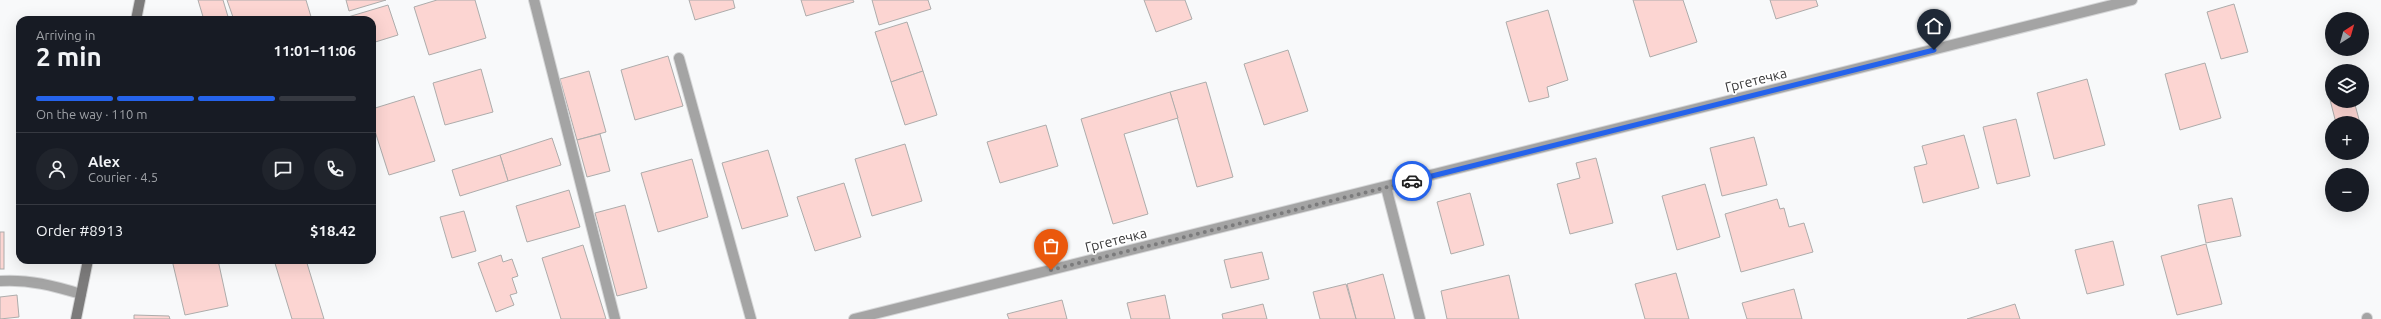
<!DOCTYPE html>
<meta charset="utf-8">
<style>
:root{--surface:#171b24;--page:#20242c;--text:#f1f3f6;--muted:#9ea1a6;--line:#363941;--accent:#2563eb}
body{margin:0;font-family:Ubuntu,sans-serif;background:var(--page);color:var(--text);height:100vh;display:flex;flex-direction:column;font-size:15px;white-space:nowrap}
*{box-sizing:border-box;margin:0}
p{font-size:13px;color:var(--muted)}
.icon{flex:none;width:22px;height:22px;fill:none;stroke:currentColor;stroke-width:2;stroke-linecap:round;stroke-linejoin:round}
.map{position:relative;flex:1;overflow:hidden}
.drawer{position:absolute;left:16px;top:16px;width:360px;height:248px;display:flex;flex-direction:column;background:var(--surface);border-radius:12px;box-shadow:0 4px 16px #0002}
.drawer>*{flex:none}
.needle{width:26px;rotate:37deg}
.fabs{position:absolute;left:2325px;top:12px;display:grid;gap:8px}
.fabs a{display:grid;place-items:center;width:44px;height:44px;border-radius:50%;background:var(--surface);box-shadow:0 4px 16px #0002;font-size:20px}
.pin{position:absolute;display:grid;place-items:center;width:34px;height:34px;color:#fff;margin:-41px -17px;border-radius:50% 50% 50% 0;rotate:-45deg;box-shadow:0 0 4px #0007}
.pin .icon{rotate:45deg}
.courier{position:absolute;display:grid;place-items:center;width:40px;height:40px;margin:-20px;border:3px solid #2563eb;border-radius:50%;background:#fff;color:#222;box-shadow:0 1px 5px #0007}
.headline em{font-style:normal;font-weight:700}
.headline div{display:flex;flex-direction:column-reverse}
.headline{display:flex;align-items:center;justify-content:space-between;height:68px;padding:0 20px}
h1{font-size:26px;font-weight:700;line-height:30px}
.bar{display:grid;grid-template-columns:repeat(4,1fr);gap:6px 4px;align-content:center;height:48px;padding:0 20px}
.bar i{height:5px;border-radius:3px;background:var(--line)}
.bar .on{background:var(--accent)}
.bar p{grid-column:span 4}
.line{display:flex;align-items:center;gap:10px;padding:0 20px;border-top:1px solid var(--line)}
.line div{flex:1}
.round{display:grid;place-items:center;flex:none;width:42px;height:42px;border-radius:21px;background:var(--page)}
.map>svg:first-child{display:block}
</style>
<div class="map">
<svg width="2381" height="319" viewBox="0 0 2381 319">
<rect width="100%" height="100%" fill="#f8f9fa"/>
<g fill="#fcd5d2" stroke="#adacab">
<path d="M 198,0 L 223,0 L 229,20 L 204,20 Z"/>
<path d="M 227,0 L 306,0 L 312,20 L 234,20 Z"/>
<path d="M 346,0 L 386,0 L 349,11 Z"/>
<path d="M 437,0 L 475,0 L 486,38 L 429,55 L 414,7 Z"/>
<path d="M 689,0 L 733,0 L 735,8 L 695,20 Z"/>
<path d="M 801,0 L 853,0 L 854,2 L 806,16 Z"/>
<path d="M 872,0 L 928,0 L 931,9 L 879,25 Z"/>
<path d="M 1144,0 L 1185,0 L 1192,19 L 1156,32 Z"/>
<path d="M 1633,0 L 1683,0 L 1697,42 L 1650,57 Z"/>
<path d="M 1770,0 L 1816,0 L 1818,6 L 1776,19 Z"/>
<path d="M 2234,4 L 2248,52 L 2221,59 L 2207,12 Z"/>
<path d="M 388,5 L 398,35 L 372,43 L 372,20 L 338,20 Z"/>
<path d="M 1548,10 L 1568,80 L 1547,87 L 1549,97 L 1529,102 L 1506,22 Z"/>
<path d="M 907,22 L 923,71 L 891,82 L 875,32 Z"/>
<path d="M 1288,50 L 1308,111 L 1264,125 L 1244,64 Z"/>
<path d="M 668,56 L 683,106 L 635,120 L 621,70 Z"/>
<path d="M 2205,63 L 2221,118 L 2180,130 L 2165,74 Z"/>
<path d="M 481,69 L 493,112 L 445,125 L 433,83 Z"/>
<path d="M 589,71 L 606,132 L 577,140 L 560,79 Z"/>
<path d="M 923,71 L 937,115 L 905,125 L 891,82 Z"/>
<path d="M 2087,79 L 2105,145 L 2054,159 L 2037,93 Z"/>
<path d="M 1206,82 L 1233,177 L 1197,187 L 1170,92 Z"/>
<path d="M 2332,91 L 2332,101 L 2354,101 L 2360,123 L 2336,123 L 2328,92 Z"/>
<path d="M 1170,92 L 1178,118 L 1124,134 L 1148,214 L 1113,224 L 1081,119 Z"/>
<path d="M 414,96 L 435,161 L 389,175 L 372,122 L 372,109 Z"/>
<path d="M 2016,119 L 2030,176 L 1997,184 L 1983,127 Z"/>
<path d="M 1046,125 L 1058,166 L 1000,183 L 987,142 Z"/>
<path d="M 600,134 L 610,171 L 587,177 L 577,140 Z"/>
<path d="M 1964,135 L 1979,188 L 1923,203 L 1914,167 L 1927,164 L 1922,146 Z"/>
<path d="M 1754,137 L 1767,185 L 1722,196 L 1710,148 Z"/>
<path d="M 552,138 L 561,165 L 508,181 L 500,155 Z"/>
<path d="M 905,144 L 922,201 L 872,216 L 855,159 Z"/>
<path d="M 768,150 L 788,216 L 742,229 L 722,163 Z"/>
<path d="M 500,155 L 508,181 L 460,196 L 452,170 Z"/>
<path d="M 1596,158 L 1613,223 L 1570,234 L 1557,184 L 1580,178 L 1576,163 Z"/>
<path d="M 692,159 L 708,217 L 658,232 L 641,173 Z"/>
<path d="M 844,183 L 861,237 L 815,251 L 797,197 Z"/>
<path d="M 1705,184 L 1720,237 L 1677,250 L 1662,196 Z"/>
<path d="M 569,190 L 580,227 L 527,242 L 516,206 Z"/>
<path d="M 1470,193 L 1484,245 L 1451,254 L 1437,202 Z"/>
<path d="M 2232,198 L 2241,236 L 2206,243 L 2198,205 Z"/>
<path d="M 1777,199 L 1780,209 L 1784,208 L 1789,227 L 1804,223 L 1813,252 L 1741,272 L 1725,214 Z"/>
<path d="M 625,205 L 647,288 L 617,296 L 595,213 Z"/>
<path d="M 464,211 L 476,251 L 452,258 L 440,217 Z"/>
<rect x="0" y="232" width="4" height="37"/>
<path d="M 2113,241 L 2124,285 L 2087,294 L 2075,250 Z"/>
<path d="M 2206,244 L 2222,304 L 2177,315 L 2161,256 Z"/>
<path d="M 583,245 L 606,319 L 561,319 L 542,258 Z"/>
<path d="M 1262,252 L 1269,279 L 1231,288 L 1224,260 Z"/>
<path d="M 501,255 L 503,262 L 512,259 L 518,276 L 512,278 L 517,293 L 510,295 L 514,305 L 496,312 L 478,263 Z"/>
<path d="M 172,260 L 218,260 L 228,306 L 185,315 Z"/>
<path d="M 274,260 L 306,260 L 324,319 L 292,319 Z"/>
<path d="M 1676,273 L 1689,319 L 1645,319 L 1635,284 Z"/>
<path d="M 1383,274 L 1395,319 L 1356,319 L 1347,284 Z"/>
<path d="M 1509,275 L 1519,319 L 1447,319 L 1441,291 Z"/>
<path d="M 1346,284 L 1356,319 L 1320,319 L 1313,292 Z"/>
<path d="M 1794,289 L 1802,319 L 1747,319 L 1742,303 Z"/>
<path d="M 17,295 L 19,317 L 0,319 L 0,297 Z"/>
<path d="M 1165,295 L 1170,319 L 1131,319 L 1127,303 Z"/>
<path d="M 1062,300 L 1067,319 L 1009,319 L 1007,314 Z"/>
<path d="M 1263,304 L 1267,319 L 1223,319 L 1222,314 Z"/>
<path d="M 2015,304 L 2020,319 L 1967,319 Z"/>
<path d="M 134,315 L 169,316 L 170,319 L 134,319 Z"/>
</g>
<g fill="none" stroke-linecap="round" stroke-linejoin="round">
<g stroke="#d5d6d7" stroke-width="12">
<path id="lane" d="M 679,58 L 751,319"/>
</g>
<g stroke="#d5d6d7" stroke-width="12">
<g id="street">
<path d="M 534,0 L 615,319"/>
<path d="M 1386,187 L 1420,319"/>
<path d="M 0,281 C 29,279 54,286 81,294"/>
<path d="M 2367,318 L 2367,319"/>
<path d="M 854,319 L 2132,0"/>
</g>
</g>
<g stroke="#d5d6d7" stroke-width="12">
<g id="secondary">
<path d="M 136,20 L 140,0"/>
<path d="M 76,319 L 88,260"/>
</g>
</g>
<use href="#lane" stroke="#a4a4a4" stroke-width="10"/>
<use href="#street" stroke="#a4a4a4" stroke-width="10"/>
<use href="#secondary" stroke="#7c7b7b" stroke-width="10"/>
</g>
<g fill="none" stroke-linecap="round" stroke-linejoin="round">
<path stroke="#7b7b7c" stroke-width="4" stroke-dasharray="0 7.2" d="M 1051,270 L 1412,181"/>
<path stroke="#2563eb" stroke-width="5" d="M 1412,181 L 1934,50"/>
</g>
<g text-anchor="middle" stroke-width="3.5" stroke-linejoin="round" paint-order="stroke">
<g font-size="14" fill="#373738" stroke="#fff">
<text transform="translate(1756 80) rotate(-14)" y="5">Гргетечка</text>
<text transform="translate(1116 240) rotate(-14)" y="5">Гргетечка</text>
</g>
</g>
</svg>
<div class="fabs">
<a><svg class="needle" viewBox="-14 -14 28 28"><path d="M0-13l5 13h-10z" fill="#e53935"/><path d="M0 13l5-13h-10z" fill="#9ea1a6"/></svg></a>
<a><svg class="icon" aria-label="layers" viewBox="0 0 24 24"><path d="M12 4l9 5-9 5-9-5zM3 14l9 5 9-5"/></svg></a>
<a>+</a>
<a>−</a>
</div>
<div class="pin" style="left:1051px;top:270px;background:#ea580c"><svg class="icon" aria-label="bag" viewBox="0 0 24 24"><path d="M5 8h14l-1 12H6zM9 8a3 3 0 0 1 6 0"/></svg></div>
<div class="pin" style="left:1934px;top:50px;background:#1f2937"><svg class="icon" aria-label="home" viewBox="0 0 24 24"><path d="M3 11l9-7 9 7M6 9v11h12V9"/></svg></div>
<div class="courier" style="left:1412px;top:181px"><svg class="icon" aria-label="car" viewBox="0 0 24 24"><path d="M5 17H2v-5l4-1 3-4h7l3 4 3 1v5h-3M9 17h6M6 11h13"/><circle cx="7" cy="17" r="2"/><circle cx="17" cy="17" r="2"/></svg></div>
<section class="drawer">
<div class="headline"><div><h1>2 min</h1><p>Arriving in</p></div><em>11:01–11:06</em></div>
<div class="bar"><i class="on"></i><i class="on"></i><i class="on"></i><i></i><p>On the way · 110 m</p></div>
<div class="line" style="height:72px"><a class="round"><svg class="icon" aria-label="person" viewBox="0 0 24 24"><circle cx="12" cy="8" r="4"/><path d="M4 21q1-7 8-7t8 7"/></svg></a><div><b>Alex</b><p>Courier · 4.5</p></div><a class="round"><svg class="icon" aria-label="chat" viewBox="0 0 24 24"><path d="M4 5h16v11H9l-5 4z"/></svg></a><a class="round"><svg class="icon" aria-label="phone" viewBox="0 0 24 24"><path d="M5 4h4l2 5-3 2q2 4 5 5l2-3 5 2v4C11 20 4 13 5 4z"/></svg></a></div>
<div class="line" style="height:52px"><div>Order #8913</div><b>$18.42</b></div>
</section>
</div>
